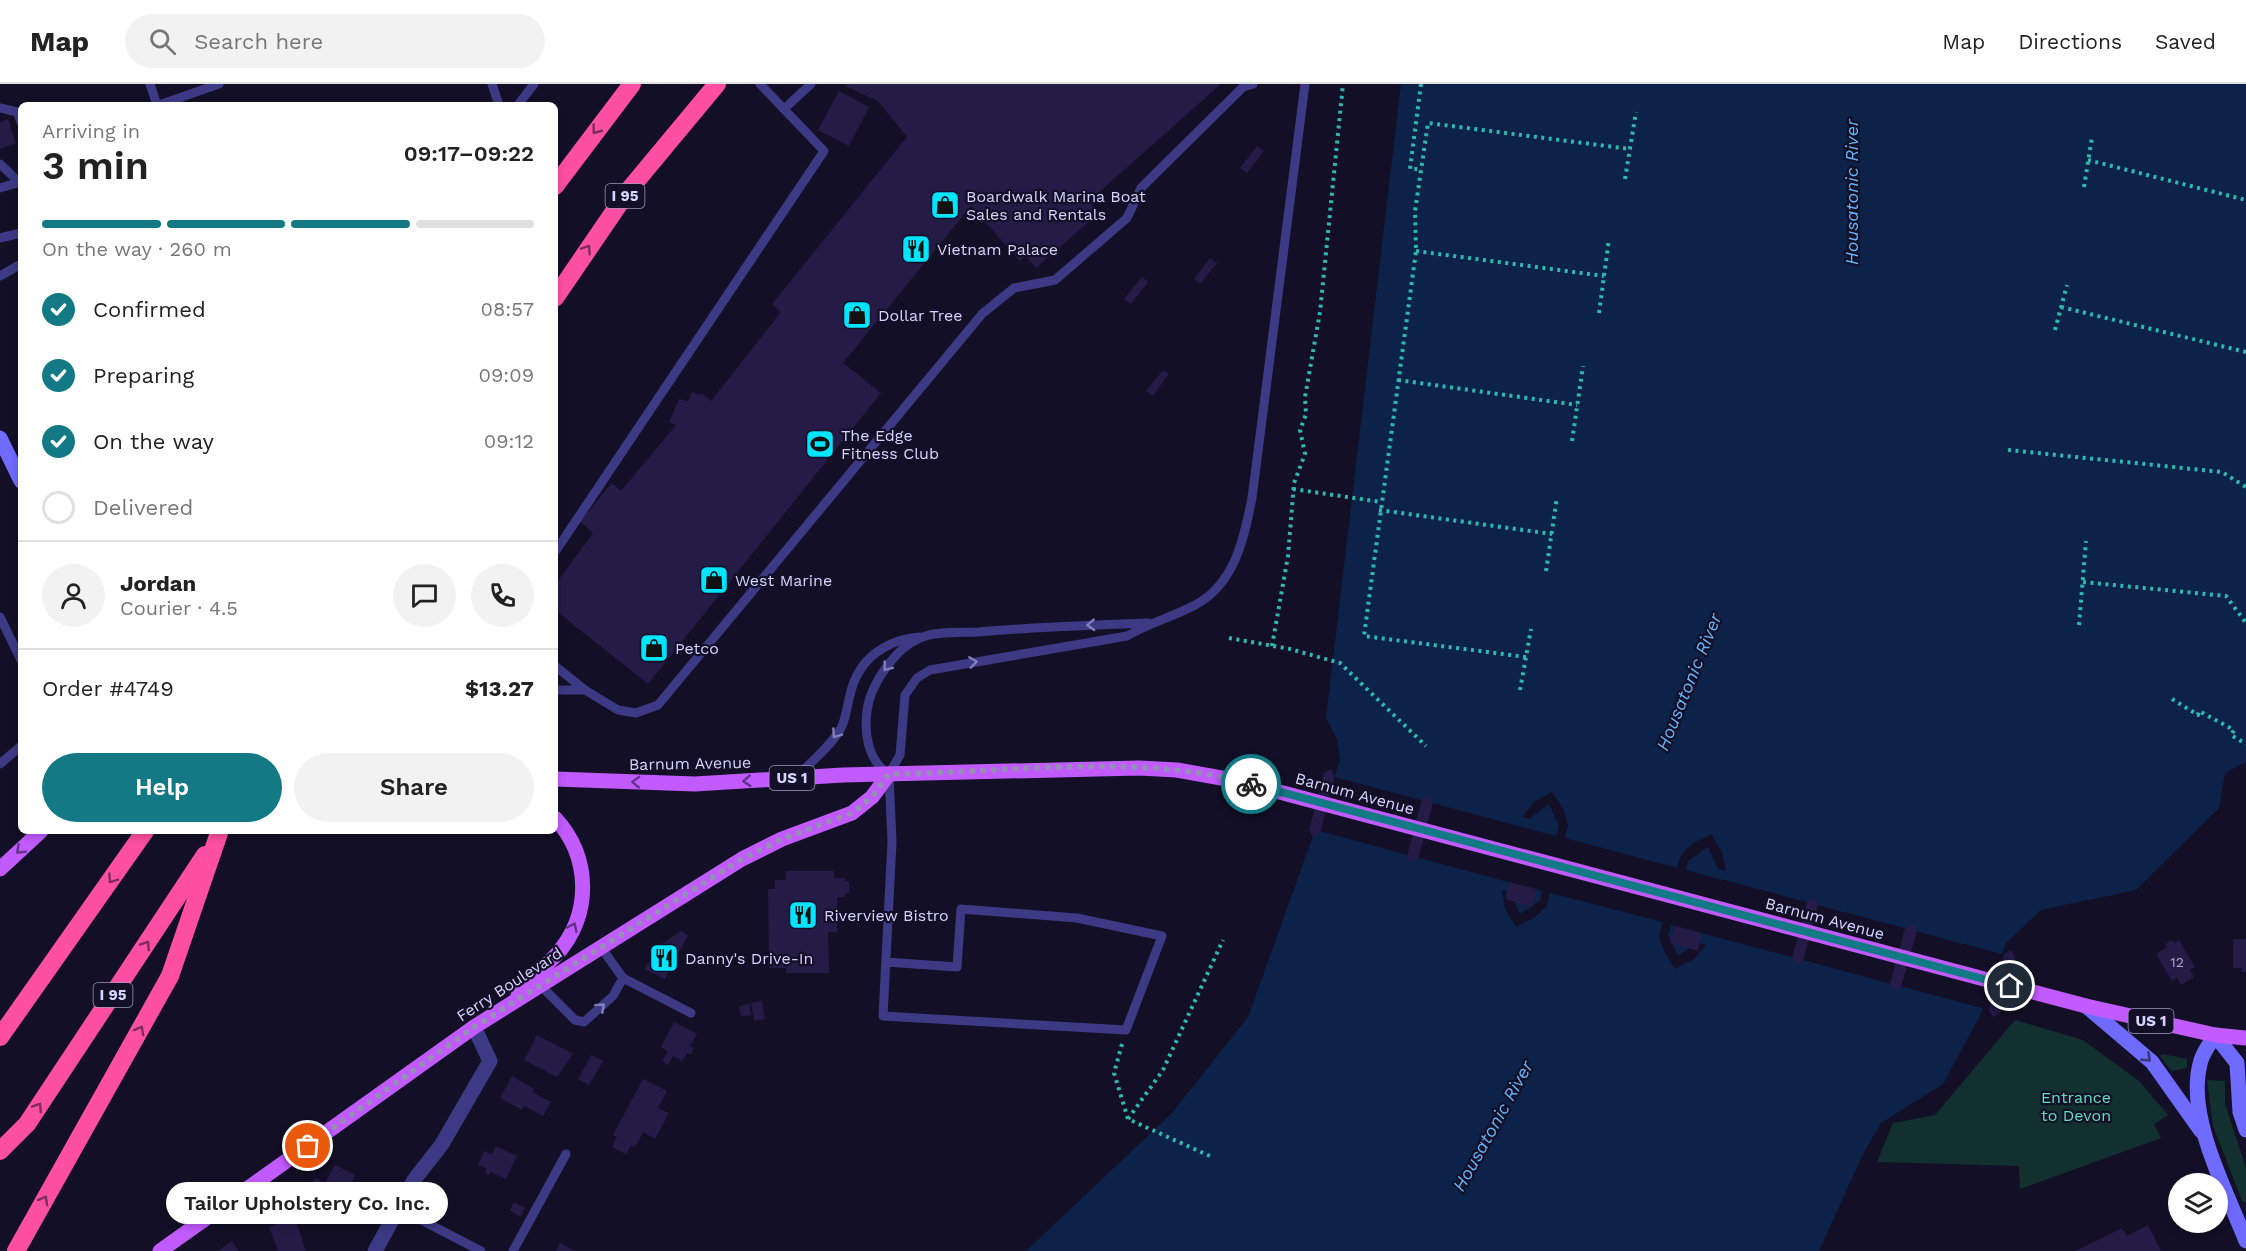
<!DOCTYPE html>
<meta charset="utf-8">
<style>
:root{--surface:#fff;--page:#f2f2f2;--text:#222;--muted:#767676;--line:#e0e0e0;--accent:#137a85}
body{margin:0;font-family:"Work Sans",sans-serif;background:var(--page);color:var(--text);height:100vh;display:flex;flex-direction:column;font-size:22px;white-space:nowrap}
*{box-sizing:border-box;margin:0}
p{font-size:20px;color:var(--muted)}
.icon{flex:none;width:33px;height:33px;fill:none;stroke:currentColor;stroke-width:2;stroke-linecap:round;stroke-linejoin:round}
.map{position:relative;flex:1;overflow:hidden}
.side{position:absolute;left:18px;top:18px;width:540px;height:732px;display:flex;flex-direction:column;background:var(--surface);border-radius:9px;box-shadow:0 3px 9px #0003}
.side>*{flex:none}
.tools{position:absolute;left:2168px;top:1089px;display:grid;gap:12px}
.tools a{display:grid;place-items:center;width:60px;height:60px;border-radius:50%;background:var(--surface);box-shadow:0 3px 9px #0003;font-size:30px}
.pin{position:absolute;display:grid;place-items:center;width:51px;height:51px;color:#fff;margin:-26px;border:3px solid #fff;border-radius:50%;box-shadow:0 2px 6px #0007}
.courier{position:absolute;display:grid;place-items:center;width:60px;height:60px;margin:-30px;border:4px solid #137a85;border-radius:50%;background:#fff;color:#222;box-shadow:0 2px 8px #0007}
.bubble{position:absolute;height:42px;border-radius:21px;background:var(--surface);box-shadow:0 3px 9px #0003;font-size:20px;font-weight:600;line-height:42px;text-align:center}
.overview em{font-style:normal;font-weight:600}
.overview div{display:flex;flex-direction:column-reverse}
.overview{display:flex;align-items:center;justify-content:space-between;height:102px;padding:0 24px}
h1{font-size:39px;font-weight:600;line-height:45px}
.bar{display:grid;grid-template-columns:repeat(4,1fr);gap:9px 6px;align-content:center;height:72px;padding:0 24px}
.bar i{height:8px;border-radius:4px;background:var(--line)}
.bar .current{background:var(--accent)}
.bar p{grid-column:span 4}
.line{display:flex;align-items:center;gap:15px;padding:0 24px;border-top:2px solid var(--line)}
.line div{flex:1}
.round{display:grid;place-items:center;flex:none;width:63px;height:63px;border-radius:32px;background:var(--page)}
ol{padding:0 24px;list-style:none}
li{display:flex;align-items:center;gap:18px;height:66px}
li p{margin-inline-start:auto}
li .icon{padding:6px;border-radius:50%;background:var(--accent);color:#fff;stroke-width:4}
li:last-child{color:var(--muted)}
li i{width:33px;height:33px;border:3px solid var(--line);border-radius:50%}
.action{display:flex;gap:12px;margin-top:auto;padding:12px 24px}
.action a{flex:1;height:69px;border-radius:36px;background:var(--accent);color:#fff;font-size:24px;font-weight:600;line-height:69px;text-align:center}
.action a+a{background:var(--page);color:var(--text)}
header{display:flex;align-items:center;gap:36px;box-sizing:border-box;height:84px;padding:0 30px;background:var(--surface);border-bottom:2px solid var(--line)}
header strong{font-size:28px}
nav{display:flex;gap:33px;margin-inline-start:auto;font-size:21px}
.search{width:420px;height:54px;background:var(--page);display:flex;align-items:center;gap:15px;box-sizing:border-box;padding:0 21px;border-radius:33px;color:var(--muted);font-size:22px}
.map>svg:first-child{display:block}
</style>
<header>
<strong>Map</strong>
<div class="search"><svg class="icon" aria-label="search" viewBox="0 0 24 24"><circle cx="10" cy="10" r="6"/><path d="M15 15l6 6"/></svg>Search here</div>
<nav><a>Map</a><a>Directions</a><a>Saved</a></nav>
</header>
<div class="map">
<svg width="2246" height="1167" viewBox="0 0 2246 1167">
<rect width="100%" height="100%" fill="#130f26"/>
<g fill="#12302f">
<path d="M 2015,936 L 2083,956 L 2139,997 L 2168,1031 L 2154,1040 L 2161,1054 L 2020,1105 L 2019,1082 L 1877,1078 L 1893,1039 L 1935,1031 Z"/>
<path d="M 2163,970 L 2187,975 L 2187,984 L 2171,987 L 2160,972 Z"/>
<path d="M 2207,996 L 2225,997 L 2225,1020 L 2246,1084 L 2246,1119 L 2242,1117 L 2213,1042 Z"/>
</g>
<path fill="#0c2248" d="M 1401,0 L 2246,0 L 2246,678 L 2225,689 L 2219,724 L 2136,806 L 2041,826 L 2006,859 L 1980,932 L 1943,1000 L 1881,1039 L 1863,1070 L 1819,1167 L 1026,1167 L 1172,1029 L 1248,933 L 1340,677 L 1337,655 L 1326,634 Z"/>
<path fill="#130f26" d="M 1331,692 L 1556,752 L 1559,742 L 1549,720 L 1529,735 L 1522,733 L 1534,718 L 1552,708 L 1564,726 L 1568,741 L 1565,754 L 1677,784 L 1681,771 L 1692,760 L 1711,750 L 1722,768 L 1726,787 L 1718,785 L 1708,763 L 1688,777 L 1686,786 L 2005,871 L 1986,925 L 1671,841 L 1668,851 L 1678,872 L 1698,858 L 1706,861 L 1694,875 L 1675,885 L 1664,867 L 1659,852 L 1663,838 L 1550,809 L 1547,822 L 1535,833 L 1516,843 L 1505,825 L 1502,806 L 1510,808 L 1520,830 L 1540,817 L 1542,807 L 1312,745 Z"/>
<g fill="#241b47">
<path d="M 848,0 L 1221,0 L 1089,117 L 1099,129 L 1036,184 L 1026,172 L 1020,177 L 971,122 L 843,279 L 881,309 L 648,600 L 555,526 L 555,501 L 593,449 L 580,437 L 612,399 L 621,407 L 676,341 L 669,338 L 679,315 L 688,317 L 692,308 L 700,311 L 702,309 L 711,317 L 781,228 L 772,220 L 907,53 L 878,17 L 845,2 Z"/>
<path d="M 839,7 L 869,23 L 849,62 L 818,46 Z"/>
<path d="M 8,35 L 16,59 L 0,65 L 0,38 Z"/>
<path d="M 1257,62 L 1264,67 L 1247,89 L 1240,84 Z"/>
<path d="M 1210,174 L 1217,179 L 1200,200 L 1194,195 Z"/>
<path d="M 1142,193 L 1148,198 L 1131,220 L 1124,215 Z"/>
<path d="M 1163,286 L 1169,290 L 1153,312 L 1146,307 Z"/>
<path d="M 1331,685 L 1335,692 L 1320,749 L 1313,753 L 1309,746 L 1324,689 Z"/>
<path d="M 1429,711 L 1433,719 L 1418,775 L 1411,779 L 1407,772 L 1422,715 Z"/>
<path d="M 786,787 L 834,787 L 834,794 L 845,794 L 845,797 L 849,797 L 849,809 L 845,809 L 845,813 L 837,813 L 837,848 L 828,848 L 829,889 L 786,889 L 786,884 L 769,884 L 768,805 L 775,805 L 775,796 L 786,796 Z"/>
<path d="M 1509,798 L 1537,805 L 1532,823 L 1505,815 Z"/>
<path d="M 1814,814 L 1818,820 L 1803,877 L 1796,881 L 1792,874 L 1807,818 Z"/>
<path d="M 1913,840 L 1917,847 L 1901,903 L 1894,907 L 1890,900 L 1905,844 Z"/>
<path d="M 1675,842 L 1702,849 L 1698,867 L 1670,859 Z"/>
<path d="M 681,847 L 688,851 L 665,895 L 645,885 L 657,863 Z"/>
<path d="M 2233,855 L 2246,855 L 2246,888 L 2241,888 L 2242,884 L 2233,884 Z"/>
<path d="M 2172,856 L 2174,859 L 2179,856 L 2195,883 L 2190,886 L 2194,893 L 2181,901 L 2177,894 L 2172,897 L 2156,870 L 2167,863 L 2165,860 Z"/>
<path d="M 2011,866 L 2015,873 L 2000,929 L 1993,933 L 1989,926 L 2004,870 Z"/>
<path d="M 762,917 L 765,935 L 754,937 L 751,919 Z"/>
<path d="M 749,920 L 751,931 L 741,933 L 739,922 Z"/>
<path d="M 674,938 L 697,950 L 690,962 L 694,964 L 691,971 L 687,969 L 682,977 L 673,972 L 668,981 L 662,977 L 668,967 L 661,963 Z"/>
<path d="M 537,951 L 573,970 L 557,993 L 524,976 Z"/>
<path d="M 591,971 L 603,977 L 589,1001 L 578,995 Z"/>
<path d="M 512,992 L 534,1005 L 532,1008 L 551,1018 L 543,1032 L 524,1022 L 522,1026 L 500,1014 Z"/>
<path d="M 643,995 L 667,1007 L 658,1024 L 669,1029 L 655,1055 L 643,1048 L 635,1063 L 631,1061 L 626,1070 L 612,1063 L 617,1053 L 613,1051 Z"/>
<path d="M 496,1062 L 517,1072 L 506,1095 L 490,1088 L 489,1091 L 485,1089 L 487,1085 L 478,1081 L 484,1067 L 492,1070 Z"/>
<path d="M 335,1081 L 355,1091 L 332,1135 L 302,1120 L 306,1103 L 309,1105 L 315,1094 L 325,1099 Z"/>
<path d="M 514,1118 L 525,1124 L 521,1133 L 510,1127 Z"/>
<path d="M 295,1134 L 306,1167 L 278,1167 L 269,1143 Z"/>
<path d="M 2148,1141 L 2161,1167 L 2075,1167 L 2122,1144 L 2127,1152 Z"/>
<path d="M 231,1157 L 239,1167 L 218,1167 Z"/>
<path d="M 560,1159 L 575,1167 L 556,1167 Z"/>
</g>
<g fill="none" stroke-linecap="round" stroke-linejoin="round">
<g stroke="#2fb8b0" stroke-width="4" stroke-dasharray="3 4.5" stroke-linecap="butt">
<path d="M 1421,0 L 1410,85 L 1422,85"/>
<path d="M 2088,76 L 2246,116"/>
<path d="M 1625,95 L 1636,28"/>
<path d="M 2084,103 L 2092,53"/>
<path d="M 1416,167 L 1604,192"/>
<path d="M 2061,223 L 2246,268"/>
<path d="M 1599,229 L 1609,155"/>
<path d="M 2055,246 L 2067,201"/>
<path d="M 1398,296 L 1577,321"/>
<path d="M 1572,357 L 1583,282"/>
<path d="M 2008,366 L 2222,388 L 2246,403"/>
<path d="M 1293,405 L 1381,418"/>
<path d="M 1379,426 L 1552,450"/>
<path d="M 1546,487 L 1557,413"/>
<path d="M 2083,498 L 2226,512 L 2246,539"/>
<path d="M 2079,541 L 2086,457"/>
<path d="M 1229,554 L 1290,565 L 1340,579 L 1426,662"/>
<path d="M 1272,562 L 1288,472 L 1294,399 L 1305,370 L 1300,346 L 1306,330 L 1305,313 L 1320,228 L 1343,0"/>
<path d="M 1526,573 L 1364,552 L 1416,167 L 1415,127 L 1428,39 L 1630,65"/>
<path d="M 1520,606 L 1531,545"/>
<path d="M 2172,615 L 2198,631 L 2199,627 L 2234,646 L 2231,651 L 2246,660"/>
<path d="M 1122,960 L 1114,989 L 1128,1035 L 1212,1073"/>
<path d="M 1128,1035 L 1163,986 L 1223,856"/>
</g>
<g stroke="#3d3a85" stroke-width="9">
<path d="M 150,0 L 157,21"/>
<path d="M 492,0 L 499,21"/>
<path d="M 159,21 L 219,0"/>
<path d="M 518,21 L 534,0"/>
<path d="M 0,24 L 17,28 L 21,38"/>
<path d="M 784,25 L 811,0"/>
<path d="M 0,80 L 19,98"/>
<path d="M 0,104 L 21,98"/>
<path d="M 0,154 L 21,149"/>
<path d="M 0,192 L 21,180"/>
<path d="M 555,468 L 824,67 L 760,0"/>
<path d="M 0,533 L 21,576"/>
<path d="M 555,582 L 585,606"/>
<path d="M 555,606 L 585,606 L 618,626 L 636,629 L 658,621 L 982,230 L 1014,204 L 1055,196 L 1127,134 L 1141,104 L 1243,3 L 1253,0"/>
<path d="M 0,680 L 21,662"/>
<path d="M 887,689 C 868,675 864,650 867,627 C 870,601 896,562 923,553 C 938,547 961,549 978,548 C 1034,543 1091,541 1148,539"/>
<path d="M 795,694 C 810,679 828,665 840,646 C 846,636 847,622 850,611 C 858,575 885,556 920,553"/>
<path d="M 886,878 L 957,883 L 961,825 L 1077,834 L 1162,852 L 1126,946 L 883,932 L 892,758 L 889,690 L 900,671 L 905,611 L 917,594 L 930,586 L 1127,552 C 1149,539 1173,533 1195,521 C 1235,500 1244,454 1252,414 L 1305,0"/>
<path d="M 623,894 L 691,929"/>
<path d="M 541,902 L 575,936 L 584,938 L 613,912 L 623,894 L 600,862"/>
<path d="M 398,1124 L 481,1167"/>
<path d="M 513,1167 L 566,1070"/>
</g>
<path stroke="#3d3a85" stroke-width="15" d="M 375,1167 L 414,1096 L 442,1060 L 490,977 L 474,943"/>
<g stroke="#6f6bff" stroke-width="15">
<path d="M 0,354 L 21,397"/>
<path d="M 2086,922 L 2152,978 L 2201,1047"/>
<path d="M 2246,1046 L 2240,1028 L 2237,979 L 2215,951 C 2210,960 2202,969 2200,980 C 2186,1033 2227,1108 2246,1157"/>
</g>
<g stroke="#c25bff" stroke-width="15">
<path d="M 555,695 L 695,700 L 843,691 L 1139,684 L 1177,686 L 1238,697 L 2086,922 L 2215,951 L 2246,954"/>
<path d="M 0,785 L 41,747"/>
<path d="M 518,911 C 530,896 544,884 557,870 C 592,830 591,773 555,734"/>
<path d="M 160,1167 L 474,943 L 742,775 L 782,755 L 852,729 L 872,713 L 889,690"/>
</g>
<g stroke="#ff4fa3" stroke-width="18">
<path d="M 555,102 L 632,0"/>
<path d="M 555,214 L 628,107 L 717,0"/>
<path d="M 0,953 L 145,747"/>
<path d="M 0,1067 L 27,1040 L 205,771"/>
<path d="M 16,1167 L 170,892 L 219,749"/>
</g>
</g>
<defs><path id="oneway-chevron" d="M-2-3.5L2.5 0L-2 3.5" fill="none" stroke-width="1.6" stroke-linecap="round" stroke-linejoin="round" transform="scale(1.5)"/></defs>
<g stroke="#7d2c5e">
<use href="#oneway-chevron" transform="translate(596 46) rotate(127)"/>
<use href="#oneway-chevron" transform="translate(587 165) rotate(-56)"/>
<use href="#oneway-chevron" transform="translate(112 795) rotate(125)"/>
<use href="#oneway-chevron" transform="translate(146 861) rotate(-57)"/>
<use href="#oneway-chevron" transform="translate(140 946) rotate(-61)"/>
<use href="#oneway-chevron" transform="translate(38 1023) rotate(-57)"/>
<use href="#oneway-chevron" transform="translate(44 1116) rotate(-61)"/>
</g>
<g stroke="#837fbc">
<use href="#oneway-chevron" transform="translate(1091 541) rotate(177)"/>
<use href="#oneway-chevron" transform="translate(973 578) rotate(-8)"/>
<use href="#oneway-chevron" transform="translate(887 583) rotate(128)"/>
<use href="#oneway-chevron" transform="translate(836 650) rotate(125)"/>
<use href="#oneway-chevron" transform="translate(601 923) rotate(-42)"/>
</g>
<g stroke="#623188">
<use href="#oneway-chevron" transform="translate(747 697) rotate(176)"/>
<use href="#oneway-chevron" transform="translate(636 698) rotate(-178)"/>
<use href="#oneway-chevron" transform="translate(20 766) rotate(137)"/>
<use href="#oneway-chevron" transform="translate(573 843) rotate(-65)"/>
</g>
<use stroke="#38347d" href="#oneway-chevron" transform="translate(2147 974) rotate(43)"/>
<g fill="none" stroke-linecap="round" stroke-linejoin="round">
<path stroke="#948fb3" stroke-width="6" stroke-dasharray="0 10.8" d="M 308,1062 L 474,943 L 742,775 L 782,755 L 852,729 L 872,713 L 889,690 C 1009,689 1133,668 1251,700"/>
<path stroke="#137a85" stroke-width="8" d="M 1251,700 L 2010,902"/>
</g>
<defs>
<g id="shop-square" transform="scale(1.5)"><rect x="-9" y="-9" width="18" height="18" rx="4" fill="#00e5ff" stroke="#130f26"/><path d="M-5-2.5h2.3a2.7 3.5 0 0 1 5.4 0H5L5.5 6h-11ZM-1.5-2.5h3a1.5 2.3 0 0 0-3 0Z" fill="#111"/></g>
<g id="restaurant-square" transform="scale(1.5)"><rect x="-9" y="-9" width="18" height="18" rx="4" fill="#00e5ff" stroke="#130f26"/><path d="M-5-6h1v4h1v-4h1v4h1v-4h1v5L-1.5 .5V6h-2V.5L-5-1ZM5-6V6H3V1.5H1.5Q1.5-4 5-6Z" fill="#111"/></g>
<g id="stadium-square" transform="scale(1.5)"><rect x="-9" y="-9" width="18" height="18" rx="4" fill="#00e5ff" stroke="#130f26"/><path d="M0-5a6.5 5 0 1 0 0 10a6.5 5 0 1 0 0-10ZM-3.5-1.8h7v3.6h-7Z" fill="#111"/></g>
</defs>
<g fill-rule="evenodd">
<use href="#shop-square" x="945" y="121"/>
<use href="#restaurant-square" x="916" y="165"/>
<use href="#shop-square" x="857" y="231"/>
<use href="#stadium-square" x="820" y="360"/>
<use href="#shop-square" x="714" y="496"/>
<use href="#shop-square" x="654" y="564"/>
<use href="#restaurant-square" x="803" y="831"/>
<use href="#restaurant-square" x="664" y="874"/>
</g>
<g text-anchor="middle" stroke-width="4.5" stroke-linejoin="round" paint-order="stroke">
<g font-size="14" fill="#aca6d1">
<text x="2177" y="883">12</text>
</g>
<g fill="#130f26" stroke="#9e99be" stroke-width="1.5">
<rect x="605.5" y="100" width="39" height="24" rx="4.5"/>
<rect x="769.5" y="682" width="45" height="24" rx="4.5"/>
<rect x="93.5" y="899" width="39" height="24" rx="4.5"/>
<rect x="2128.5" y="925" width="45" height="24" rx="4.5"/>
</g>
<g font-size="15" font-weight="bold" fill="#d9d4ff">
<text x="625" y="117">I 95</text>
<text x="792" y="699">US 1</text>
<text x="113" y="916">I 95</text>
<text x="2151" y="942">US 1</text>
</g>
<g font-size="16" fill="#d9d4ff" stroke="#130f26" text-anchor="start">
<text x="966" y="118">Boardwalk Marina Boat<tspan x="966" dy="18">Sales and Rentals</tspan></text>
<text x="937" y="171">Vietnam Palace</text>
<text x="878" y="237">Dollar Tree</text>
<text x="841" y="357">The Edge<tspan x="841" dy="18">Fitness Club</tspan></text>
<text x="735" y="502">West Marine</text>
<text x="675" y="570">Petco</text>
<text x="824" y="837">Riverview Bistro</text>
<text x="685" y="880">Danny's Drive-In</text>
</g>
<g font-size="16" fill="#d9d4ff" stroke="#130f26">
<text transform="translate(690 679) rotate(-1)" y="6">Barnum Avenue</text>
<text transform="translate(1355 709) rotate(15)" y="6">Barnum Avenue</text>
<text transform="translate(1825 834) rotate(15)" y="6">Barnum Avenue</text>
<text transform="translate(509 900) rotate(-33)" y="6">Ferry Boulevard</text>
</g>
<g font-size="16" fill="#5fe0c0" stroke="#130f26">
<text x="2076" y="1019">Entrance<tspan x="2076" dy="18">to Devon</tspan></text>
</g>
<g font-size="18" font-style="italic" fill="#62b6ff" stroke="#130f26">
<text transform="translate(1852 108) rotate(-90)" y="6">Housatonic River</text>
<text transform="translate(1689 598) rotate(-68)" y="6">Housatonic River</text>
<text transform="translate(1493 1042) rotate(-61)" y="6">Housatonic River</text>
</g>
</g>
</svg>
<div class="tools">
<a><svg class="icon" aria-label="layers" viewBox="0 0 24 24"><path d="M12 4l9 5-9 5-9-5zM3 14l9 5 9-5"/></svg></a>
</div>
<div class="pin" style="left:308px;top:1062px;background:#ea580c"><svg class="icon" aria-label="bag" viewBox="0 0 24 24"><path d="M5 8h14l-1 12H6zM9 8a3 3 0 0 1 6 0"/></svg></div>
<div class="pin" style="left:2010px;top:902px;background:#1f2937"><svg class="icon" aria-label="home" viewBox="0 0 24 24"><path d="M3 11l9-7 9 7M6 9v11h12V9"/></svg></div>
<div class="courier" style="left:1251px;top:700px"><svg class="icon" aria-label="bike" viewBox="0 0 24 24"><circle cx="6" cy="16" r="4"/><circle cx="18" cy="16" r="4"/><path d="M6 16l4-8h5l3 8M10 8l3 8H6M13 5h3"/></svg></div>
<div class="bubble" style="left:166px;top:1098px;width:282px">Tailor Upholstery Co. Inc.</div>
<section class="side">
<div class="overview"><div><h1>3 min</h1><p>Arriving in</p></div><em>09:17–09:22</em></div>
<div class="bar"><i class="current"></i><i class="current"></i><i class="current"></i><i></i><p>On the way · 260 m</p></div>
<ol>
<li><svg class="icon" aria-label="check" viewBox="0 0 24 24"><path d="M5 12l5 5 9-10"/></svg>Confirmed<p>08:57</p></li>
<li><svg class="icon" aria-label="check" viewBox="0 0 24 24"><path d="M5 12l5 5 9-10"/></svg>Preparing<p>09:09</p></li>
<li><svg class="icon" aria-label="check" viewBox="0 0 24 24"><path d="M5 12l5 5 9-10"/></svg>On the way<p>09:12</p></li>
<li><i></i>Delivered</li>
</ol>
<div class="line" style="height:108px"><a class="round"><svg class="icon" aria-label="person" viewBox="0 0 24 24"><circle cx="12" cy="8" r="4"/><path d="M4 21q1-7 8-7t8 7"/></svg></a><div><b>Jordan</b><p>Courier · 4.5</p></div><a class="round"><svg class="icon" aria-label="chat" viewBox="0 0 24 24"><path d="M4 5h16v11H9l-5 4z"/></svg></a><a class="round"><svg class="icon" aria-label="phone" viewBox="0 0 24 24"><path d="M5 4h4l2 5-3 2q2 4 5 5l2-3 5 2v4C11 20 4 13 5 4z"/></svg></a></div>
<div class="line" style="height:78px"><div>Order #4749</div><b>$13.27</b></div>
<div class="action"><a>Help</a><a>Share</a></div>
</section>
</div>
